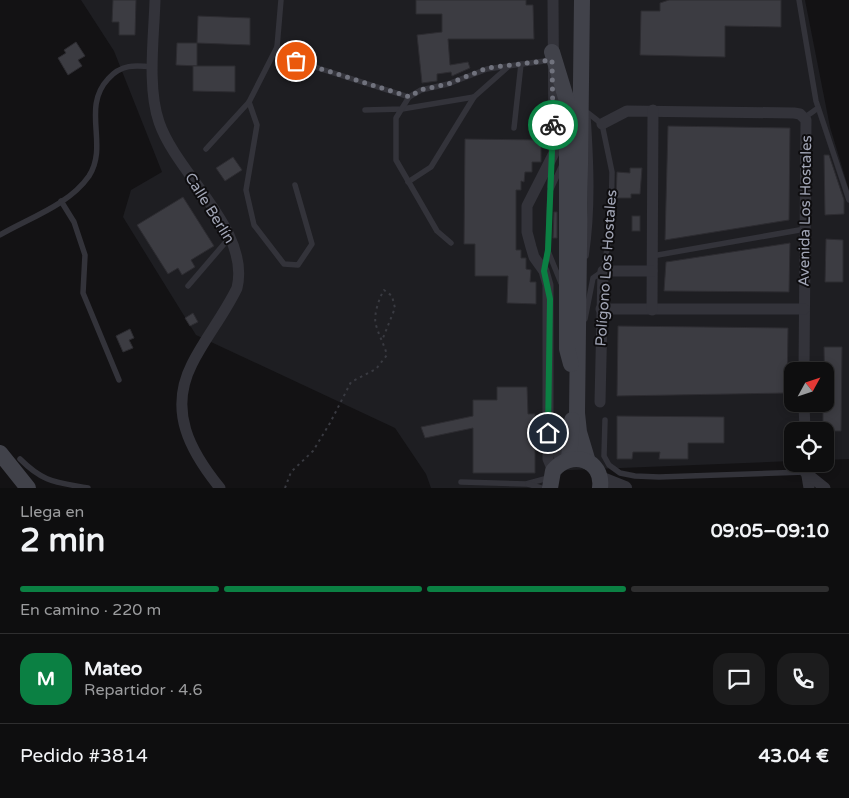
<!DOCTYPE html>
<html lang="es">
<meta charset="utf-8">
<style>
:root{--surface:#0e0e0f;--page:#1c1c1d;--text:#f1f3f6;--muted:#9b9c9e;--line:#2e2e2f;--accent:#0b8043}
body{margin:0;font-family:"Varela Round",sans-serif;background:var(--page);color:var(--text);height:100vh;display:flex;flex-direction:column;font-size:19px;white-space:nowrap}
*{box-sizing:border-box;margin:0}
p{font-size:16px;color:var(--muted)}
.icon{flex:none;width:28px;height:28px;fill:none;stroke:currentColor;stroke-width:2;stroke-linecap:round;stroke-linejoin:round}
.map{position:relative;height:488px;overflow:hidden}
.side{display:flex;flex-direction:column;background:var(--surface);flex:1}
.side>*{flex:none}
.needle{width:32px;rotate:50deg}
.tools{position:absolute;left:784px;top:362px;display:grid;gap:10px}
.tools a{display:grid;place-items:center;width:50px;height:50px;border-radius:10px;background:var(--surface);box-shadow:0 2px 8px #0003,0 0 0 1px var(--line);font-size:25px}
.pin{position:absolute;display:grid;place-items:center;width:42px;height:42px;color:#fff;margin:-21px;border:2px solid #fff;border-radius:50%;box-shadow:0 1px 5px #0007}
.courier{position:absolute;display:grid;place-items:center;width:50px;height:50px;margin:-25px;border:4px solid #0b8043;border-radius:50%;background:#fff;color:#222;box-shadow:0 1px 6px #0007}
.summary em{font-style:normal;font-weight:800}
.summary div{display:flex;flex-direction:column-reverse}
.summary{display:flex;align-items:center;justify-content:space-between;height:85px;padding:0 20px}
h1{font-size:32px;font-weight:800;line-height:38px}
.bar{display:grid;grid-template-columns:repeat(4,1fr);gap:8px 5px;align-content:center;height:60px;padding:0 20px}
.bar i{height:6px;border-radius:4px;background:var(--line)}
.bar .on{background:var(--accent)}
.bar p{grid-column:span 4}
.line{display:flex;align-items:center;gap:12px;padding:0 20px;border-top:1px solid var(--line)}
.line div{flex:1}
.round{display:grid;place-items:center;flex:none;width:52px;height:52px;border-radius:15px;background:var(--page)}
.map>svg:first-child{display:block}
</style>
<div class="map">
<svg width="849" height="488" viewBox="0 0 849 488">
<rect width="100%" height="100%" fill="#131214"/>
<path fill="#1e1e22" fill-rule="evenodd" d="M 81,0 L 805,0 L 830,127 L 849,190 L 849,459 L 825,460 L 825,431 L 792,431 L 792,461 L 546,471 L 546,488 L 431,488 L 426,474 L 395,428 L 196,335 L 123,217 L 131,190 L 162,172 L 114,51 ZM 792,371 L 825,371 L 825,404 L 792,404 Z"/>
<g fill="#3c3c42" stroke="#2d2c31">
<path d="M 113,0 L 136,0 L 135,35 L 119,35 L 119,22 L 112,22 Z"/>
<path d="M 416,0 L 526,0 L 526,5 L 533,5 L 534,39 L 448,39 L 450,65 L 468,62 L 470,68 L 452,76 L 451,72 L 437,74 L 437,81 L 422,83 L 417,35 L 442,32 L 442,14 L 416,14 Z"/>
<path d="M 669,0 L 781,0 L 781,27 L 725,26 L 725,57 L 640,55 L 641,11 L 660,11 L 660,3 Z"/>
<path d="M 198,16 L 250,18 L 250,45 L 197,43 Z"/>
<path d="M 76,42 L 85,56 L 78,60 L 82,66 L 68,75 L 58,58 L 66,53 L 64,50 Z"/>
<path d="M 177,43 L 197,43 L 197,66 L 176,65 Z"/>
<path d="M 193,66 L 235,66 L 235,92 L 193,91 Z"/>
<path d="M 668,126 L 790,128 L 789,220 L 665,240 Z"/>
<path d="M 465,139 L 541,140 L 541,162 L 532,162 L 532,172 L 525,172 L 524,182 L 521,181 L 521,190 L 516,190 L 516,250 L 521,250 L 521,258 L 526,258 L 526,269 L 531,270 L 530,282 L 536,282 L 536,304 L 507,303 L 508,276 L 475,276 L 475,244 L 464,244 Z"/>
<path d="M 824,155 L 829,155 L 844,200 L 844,214 L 825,215 Z"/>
<path d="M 233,157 L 242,170 L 225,181 L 216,168 Z"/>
<path d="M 630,168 L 642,168 L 640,194 L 631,194 L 631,198 L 616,198 L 617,172 L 630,173 Z"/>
<path d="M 183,197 L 214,246 L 191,260 L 195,267 L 182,275 L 178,268 L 168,274 L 137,225 Z"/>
<path d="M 554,212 L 557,212 L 557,238 L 553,238 Z"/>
<rect x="632" y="216" width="8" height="15"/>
<path d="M 826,239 L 843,240 L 843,282 L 825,282 Z"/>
<path d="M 790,243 L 789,292 L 664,291 L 666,262 Z"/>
<path d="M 193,313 L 198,322 L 190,326 L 185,318 Z"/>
<path d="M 618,326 L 788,328 L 787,393 L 617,396 Z"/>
<path d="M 130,329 L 134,338 L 129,340 L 133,348 L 123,352 L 116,336 Z"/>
<path d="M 824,347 L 842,347 L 841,431 L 823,431 L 823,404 L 825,404 Z"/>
<path d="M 497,387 L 527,387 L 528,414 L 535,414 L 535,473 L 473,473 L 473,428 L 425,438 L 421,427 L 473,416 L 473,400 L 497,400 Z"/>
<path d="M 617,416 L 724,417 L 724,443 L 688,443 L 688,459 L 659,459 L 660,452 L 633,452 L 632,459 L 617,459 Z"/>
</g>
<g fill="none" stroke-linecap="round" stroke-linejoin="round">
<path stroke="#393a41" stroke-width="2" stroke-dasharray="2.5 4" stroke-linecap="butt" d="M 285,488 L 291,472 L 313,451 L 330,423 L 351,382 L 376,369 L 387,355 C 384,344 379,336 376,325 C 373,316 379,298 384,290 L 392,296 L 395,308 L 383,338"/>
<g stroke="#33333a" stroke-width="5.5">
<path d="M 799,0 L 816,101 L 849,200"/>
<path d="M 277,47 L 296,61 L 409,97"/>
<path d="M 249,102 L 257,125 L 246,190 L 254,225 L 284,264 L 298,265 L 312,244 L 295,185"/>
<path d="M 365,110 L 402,109 L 474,97 L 509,66"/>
<path d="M 804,118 L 818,108"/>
<path d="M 514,128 L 521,64"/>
<path d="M 206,149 L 249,102 L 277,47 L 281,0"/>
<path d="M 408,182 L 431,167 L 474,97"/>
<path d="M 550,187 L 551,166"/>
<path d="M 61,201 L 74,222 L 85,255 L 83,293 L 119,380"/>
<path d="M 0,235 C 29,218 69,205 89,176 C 109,145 81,108 108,79 C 121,64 135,65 153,67"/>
<path d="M 451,243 L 437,231 L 396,160 L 396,118 L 409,97 L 421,90 L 448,84 L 487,69 L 552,60"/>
<path d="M 586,256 C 593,210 591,164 588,118"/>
<path d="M 652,256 L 805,229"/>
<path d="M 544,270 L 548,251"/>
<path d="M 561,283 L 548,251 L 550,191 L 562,165"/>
<path d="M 188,286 L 230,237"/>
<path d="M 585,319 L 593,278 L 603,271 L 611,227 L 612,172 L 602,124 L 588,113"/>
<path d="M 605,420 L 604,456 L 609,465 L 620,473 L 635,476 L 659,477 L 805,472"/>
<path d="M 20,459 C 44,483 56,482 88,488"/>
<path d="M 461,482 L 526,484 L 548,478"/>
<path d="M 528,484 L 541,488"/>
</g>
<g stroke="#33333a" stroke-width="11">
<path d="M 155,0 C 154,37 147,87 159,122 C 177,175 251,230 237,288 C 224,315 205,338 192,364 C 168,411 190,451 220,488"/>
<path d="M 553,0 L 554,153 L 527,206 L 527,232 L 531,247 L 534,257 L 544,271 L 548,285 L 548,459 L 553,471"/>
<path d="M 602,124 L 627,111 L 794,113 L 800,114 L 806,120 L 804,371"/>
<path d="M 601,309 L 804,309"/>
<path d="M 652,310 L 653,110"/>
<path d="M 600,402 L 603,271 L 652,271"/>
<path d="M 804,404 L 805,431"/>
<path d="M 550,437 L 562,462"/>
<path d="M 805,464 L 809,488"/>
<path d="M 805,472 L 825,488"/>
</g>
<path stroke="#33333a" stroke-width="14" d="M 600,478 L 625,488"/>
<g stroke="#41424a" stroke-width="16">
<path d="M 582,0 L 577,413 L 579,432 L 588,462"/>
<path d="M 552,52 L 567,101 L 567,349 L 571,364"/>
<path d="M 0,453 L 28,488"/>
<path d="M 569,459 L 572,420"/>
<path d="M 550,488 L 553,471 C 570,449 604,459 600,488"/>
</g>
</g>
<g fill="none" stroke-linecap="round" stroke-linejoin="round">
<path stroke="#70727d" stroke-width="5" stroke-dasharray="0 9" d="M 296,61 L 410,97 L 420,90 L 448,84 L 487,68 L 552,60 L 553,125"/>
<path stroke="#0b8043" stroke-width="6" d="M 548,433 L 550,299 L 544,271 L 548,250 L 553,125"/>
</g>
<g text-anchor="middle" stroke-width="4" stroke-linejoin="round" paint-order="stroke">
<g font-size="15" fill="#a2a6b6" stroke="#0e0d0f">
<text transform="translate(210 208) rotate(58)" y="5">Calle Berlín</text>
<text transform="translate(805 211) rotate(-89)" y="5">Avenida Los Hostales</text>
<text transform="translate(606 268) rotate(-86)" y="5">Polígono Los Hostales</text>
</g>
</g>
</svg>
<div class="tools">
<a><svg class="needle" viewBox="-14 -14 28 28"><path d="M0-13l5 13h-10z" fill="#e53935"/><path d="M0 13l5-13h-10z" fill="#9b9c9e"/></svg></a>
<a><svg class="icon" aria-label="locate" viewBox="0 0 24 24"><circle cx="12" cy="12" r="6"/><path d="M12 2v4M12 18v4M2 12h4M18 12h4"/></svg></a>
</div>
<div class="pin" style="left:296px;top:61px;background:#ea580c"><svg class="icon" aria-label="bag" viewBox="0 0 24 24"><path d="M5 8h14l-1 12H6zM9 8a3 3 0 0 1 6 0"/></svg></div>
<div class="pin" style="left:548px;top:433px;background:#1f2937"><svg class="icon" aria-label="home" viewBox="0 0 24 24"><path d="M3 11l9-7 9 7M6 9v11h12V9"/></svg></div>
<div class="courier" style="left:553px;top:125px"><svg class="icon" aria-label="bike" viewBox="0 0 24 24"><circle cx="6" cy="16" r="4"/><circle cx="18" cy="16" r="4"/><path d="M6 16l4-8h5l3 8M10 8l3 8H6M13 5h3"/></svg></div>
</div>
<section class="side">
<div class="summary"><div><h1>2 min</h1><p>Llega en</p></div><em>09:05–09:10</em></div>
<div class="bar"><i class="on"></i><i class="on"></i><i class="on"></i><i></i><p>En camino · 220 m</p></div>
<div class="line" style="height:90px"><b class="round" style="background:var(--accent);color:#fff">M</b><div><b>Mateo</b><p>Repartidor · 4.6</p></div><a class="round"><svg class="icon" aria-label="chat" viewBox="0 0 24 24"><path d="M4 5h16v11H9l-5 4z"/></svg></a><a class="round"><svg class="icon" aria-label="phone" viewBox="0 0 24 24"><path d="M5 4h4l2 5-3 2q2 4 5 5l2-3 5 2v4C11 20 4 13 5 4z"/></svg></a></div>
<div class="line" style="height:65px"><div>Pedido #3814</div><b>43.04 €</b></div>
</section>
